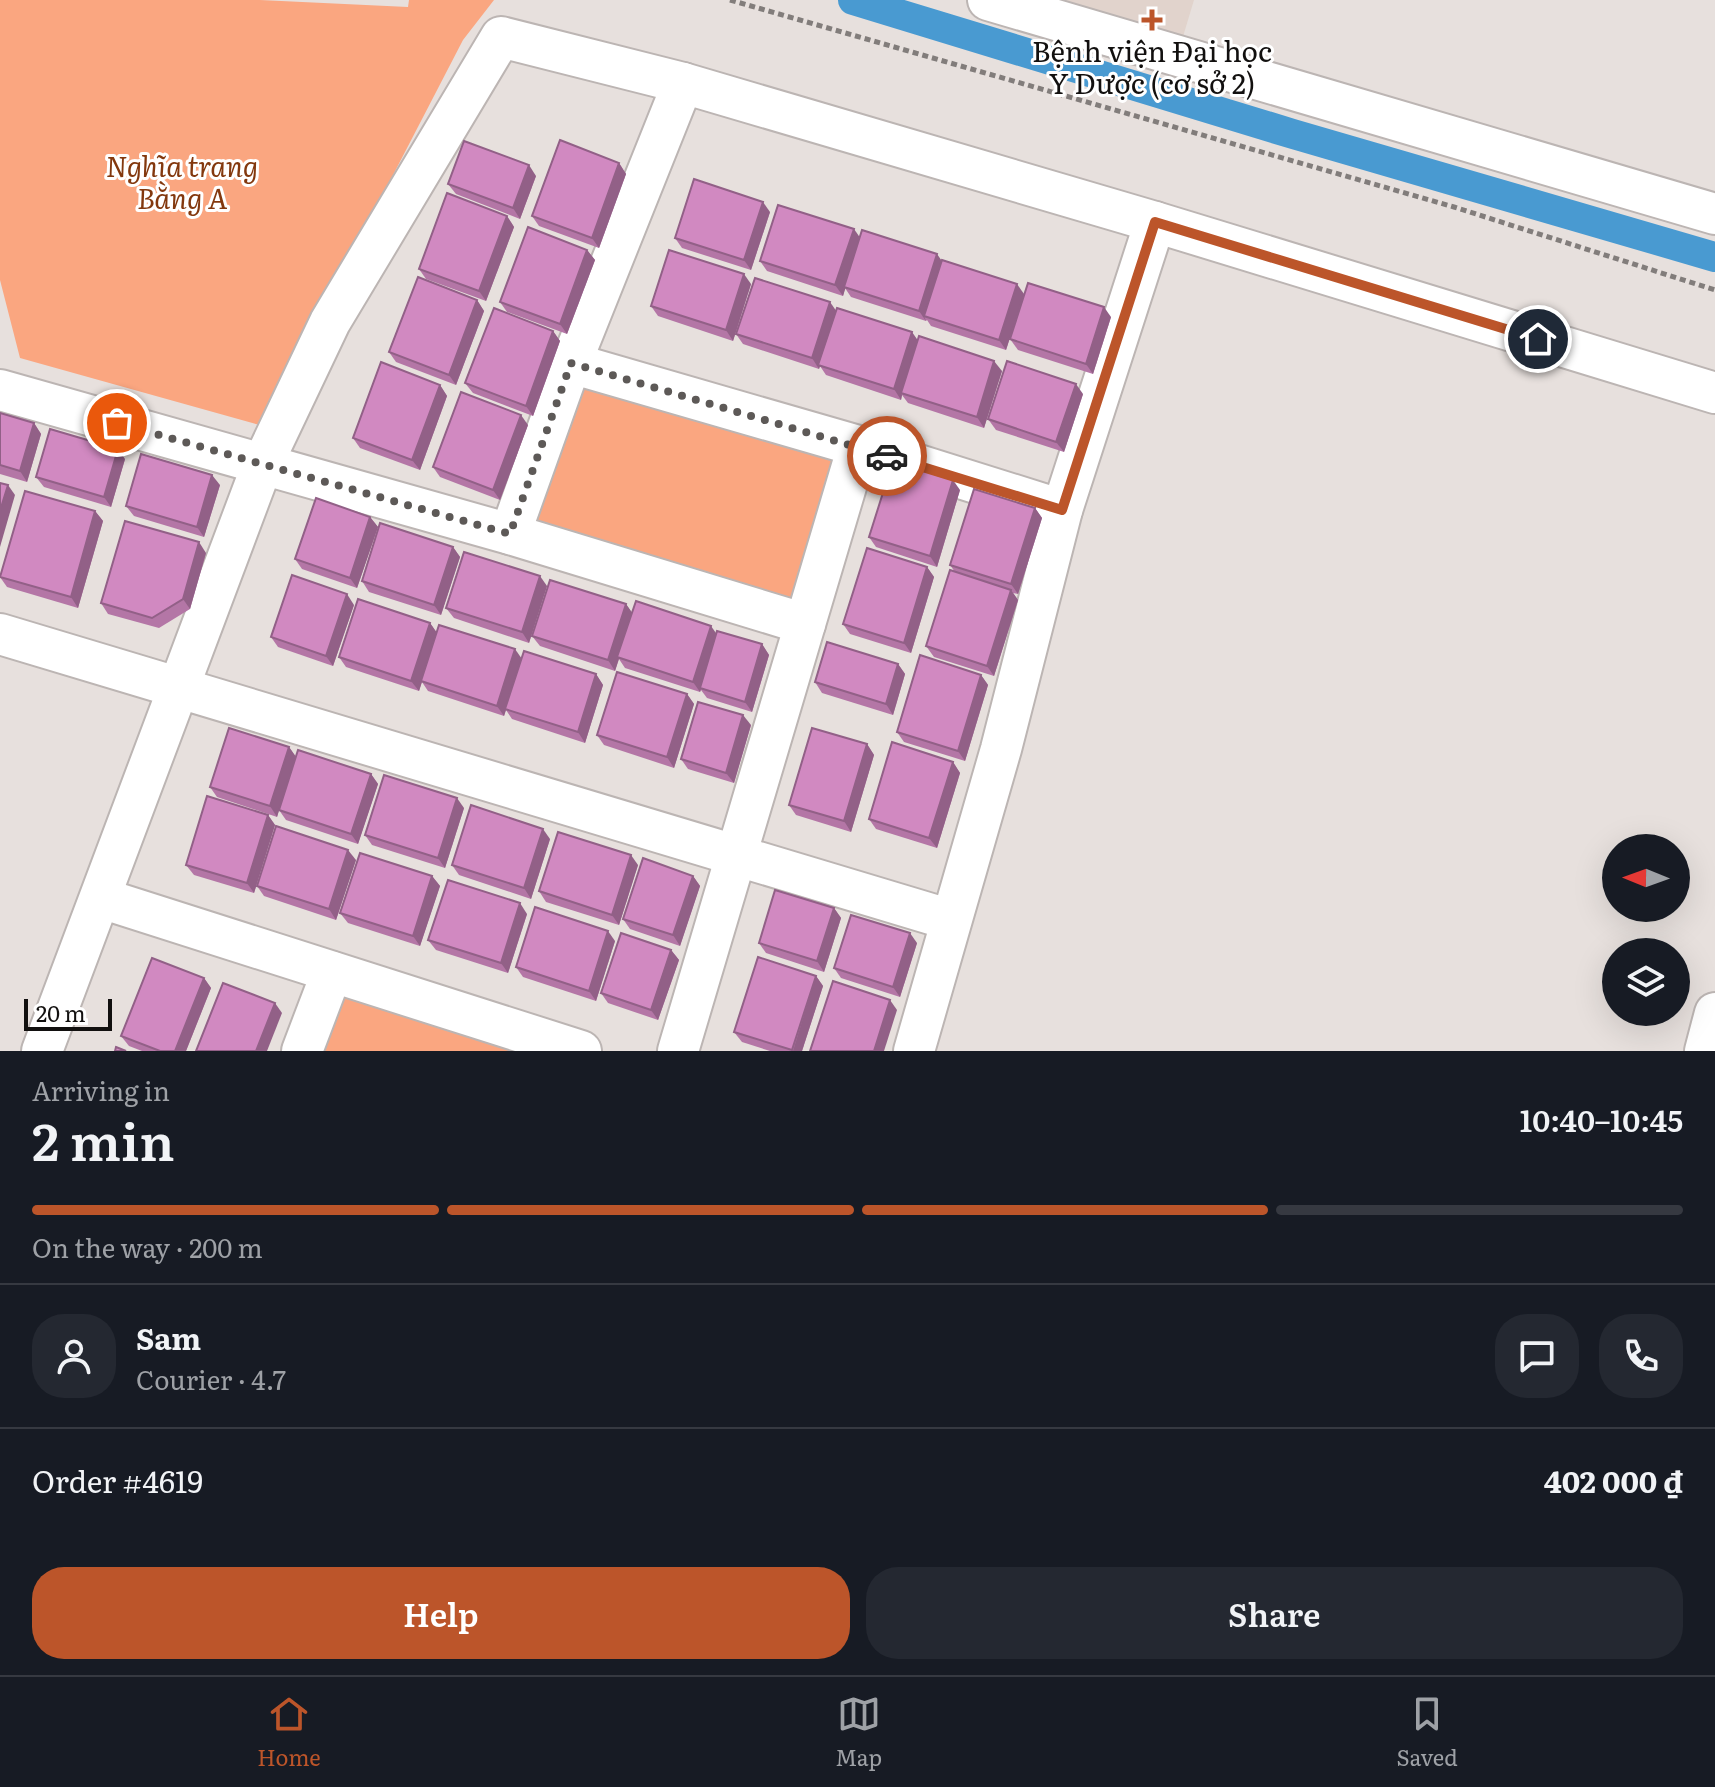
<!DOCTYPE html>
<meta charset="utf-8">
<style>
:root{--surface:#171b24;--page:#242831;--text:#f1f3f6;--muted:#9ea1a6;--line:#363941;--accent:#bc552a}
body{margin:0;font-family:Literata,serif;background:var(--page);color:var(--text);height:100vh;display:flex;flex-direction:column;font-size:30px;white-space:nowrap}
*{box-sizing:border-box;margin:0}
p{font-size:26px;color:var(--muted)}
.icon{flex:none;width:44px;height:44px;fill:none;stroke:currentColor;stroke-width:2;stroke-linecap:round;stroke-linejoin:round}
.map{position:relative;height:1051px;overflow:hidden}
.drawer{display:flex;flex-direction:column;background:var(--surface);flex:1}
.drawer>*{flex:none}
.needle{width:52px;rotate:271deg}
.controls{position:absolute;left:1602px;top:834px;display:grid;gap:16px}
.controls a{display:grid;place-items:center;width:88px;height:88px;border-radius:50%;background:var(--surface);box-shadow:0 8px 32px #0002;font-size:40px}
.scale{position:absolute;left:24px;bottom:20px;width:88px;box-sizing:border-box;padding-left:8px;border:4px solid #12100f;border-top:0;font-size:22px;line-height:28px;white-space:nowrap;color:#12100f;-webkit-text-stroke:6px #fff;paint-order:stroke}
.pin{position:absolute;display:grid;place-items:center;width:68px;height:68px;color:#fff;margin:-34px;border:4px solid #fff;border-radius:50%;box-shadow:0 2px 8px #0007}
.courier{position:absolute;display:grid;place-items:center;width:80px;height:80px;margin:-40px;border:6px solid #bc552a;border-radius:50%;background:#fff;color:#222;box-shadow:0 2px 10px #0007}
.overview em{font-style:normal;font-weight:600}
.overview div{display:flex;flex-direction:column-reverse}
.overview{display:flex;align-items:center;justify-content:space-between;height:136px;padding:0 32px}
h1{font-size:52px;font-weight:600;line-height:60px}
.bar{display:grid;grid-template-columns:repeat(4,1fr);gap:12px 8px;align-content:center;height:96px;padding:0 32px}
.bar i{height:10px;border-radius:6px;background:var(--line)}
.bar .current{background:var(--accent)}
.bar p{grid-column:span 4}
.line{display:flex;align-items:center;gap:20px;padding:0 32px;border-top:2px solid var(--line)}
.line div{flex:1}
.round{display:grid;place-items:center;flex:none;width:84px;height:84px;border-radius:32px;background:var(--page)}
.action{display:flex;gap:16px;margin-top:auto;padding:16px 32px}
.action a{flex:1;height:92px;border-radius:32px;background:var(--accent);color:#fff;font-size:32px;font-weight:600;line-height:92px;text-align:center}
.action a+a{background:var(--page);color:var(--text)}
.menu{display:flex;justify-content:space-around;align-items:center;height:112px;border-top:2px solid var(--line);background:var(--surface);font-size:22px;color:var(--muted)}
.menu a{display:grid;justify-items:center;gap:4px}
.menu .current{color:var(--accent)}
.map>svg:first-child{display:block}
</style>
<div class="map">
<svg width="1715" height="1051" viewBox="0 0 1715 1051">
<rect width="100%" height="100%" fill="#e7e0dd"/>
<path fill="#e1d3cc" d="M 1049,0 L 1194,0 L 1182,40 Z"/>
<g fill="#faa680">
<path d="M 0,0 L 260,0 L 408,7 L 409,0 L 494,0 L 463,40 L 263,426 L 20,358 L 0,280 Z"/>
<path d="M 571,363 L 858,446 L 805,624 L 510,534 Z"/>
<path d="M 332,972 L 581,1051 L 302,1051 Z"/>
</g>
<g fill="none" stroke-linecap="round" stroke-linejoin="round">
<path stroke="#499ad1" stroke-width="30" d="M 853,0 L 1293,134 L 1715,257"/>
<g stroke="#bcb5b3" stroke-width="44">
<g id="minor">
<path d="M 988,0 L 1715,214"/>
<path d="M 571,363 L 858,446 L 1062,510"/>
<path d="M 0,390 L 510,534 L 805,624"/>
<path d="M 510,534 L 571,363 L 683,83"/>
<path d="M 0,634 L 951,920"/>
<path d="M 101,898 L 581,1051"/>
<path d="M 42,1051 L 263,463 L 330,322 L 501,37 L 683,83 L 1155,222 L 1715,393"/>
<path d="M 302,1051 L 332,972"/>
<path d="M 678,1051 L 858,446"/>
<path d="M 914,1051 L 1001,749 L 1062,510 L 1155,222"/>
<path d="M 1705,1051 L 1715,1013"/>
</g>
</g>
<path stroke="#827d7b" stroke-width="5" stroke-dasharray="6 4" stroke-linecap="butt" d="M 730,0 L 1454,207 L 1715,290"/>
<use href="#minor" stroke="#fff" stroke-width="40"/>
</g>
<g fill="#b476a6">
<path d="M 619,163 L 626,174 L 599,248 L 539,226 L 532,216 Z"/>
<path d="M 536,176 L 520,219 L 456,194 L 448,184 Z"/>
<path d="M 770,212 L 751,270 L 682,248 L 675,238 Z"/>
<path d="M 507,216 L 514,227 L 486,301 L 426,279 L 419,269 Z"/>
<path d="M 860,237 L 942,261 L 1024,294 L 1006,350 L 931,326 L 927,320 L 926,321 L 851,297 L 845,288 L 843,296 L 767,271 L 760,261 Z"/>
<path d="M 587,250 L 595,260 L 567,334 L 507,312 L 500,302 Z"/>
<path d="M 751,284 L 733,341 L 658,316 L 651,306 Z"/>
<path d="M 477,300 L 484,311 L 456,385 L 396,362 L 389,352 Z"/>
<path d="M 836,311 L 1002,371 L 984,428 L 908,403 L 902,395 L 901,400 L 826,375 L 820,366 L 819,369 L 743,344 L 736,334 Z"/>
<path d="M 1111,317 L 1093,374 L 1018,350 L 1010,339 Z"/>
<path d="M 553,331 L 560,341 L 533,416 L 473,393 L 465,383 Z"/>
<path d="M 440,385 L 447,396 L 420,470 L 360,448 L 353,438 Z"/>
<path d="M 1083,394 L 1064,452 L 996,430 L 988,419 Z"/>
<path d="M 0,413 L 34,423 L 41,434 L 27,482 L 0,474 Z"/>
<path d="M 528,425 L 500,500 L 440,477 L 433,467 Z"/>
<path d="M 125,459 L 111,507 L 44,487 L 36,477 Z"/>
<path d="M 220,485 L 204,537 L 134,516 L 126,506 Z"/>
<path d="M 960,490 L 937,567 L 876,547 L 869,537 Z"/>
<path d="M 1035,508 L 1042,518 L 1018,594 L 1013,593 L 1018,600 L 994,676 L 934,657 L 926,646 L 955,572 L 950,565 Z"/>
<path d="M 95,511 L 103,521 L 78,608 L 7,587 L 0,577 Z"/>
<path d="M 370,517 L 378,527 L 357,588 L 302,569 L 295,559 Z"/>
<path d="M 453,547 L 460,557 L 441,615 L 369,592 L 362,581 Z"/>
<path d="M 206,553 L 190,609 L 159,628 L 108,614 L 101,603 Z"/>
<path d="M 927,567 L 934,577 L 911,653 L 850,634 L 843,624 Z"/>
<path d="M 547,586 L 529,643 L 454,618 L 446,608 Z"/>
<path d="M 626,604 L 632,613 L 762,644 L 769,655 L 752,712 L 707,698 L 701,690 L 700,692 L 625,668 L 619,659 L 615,671 L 540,646 L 532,636 Z"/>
<path d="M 354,605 L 333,666 L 278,647 L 271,637 Z"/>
<path d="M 430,623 L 437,633 L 521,658 L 596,674 L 603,685 L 585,743 L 512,719 L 506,710 L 504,716 L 428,691 L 422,682 L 419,691 L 346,667 L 339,657 Z"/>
<path d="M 898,664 L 905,674 L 893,715 L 822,693 L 815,682 Z"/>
<path d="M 981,675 L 988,685 L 965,761 L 904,742 L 897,732 Z"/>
<path d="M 687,694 L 694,704 L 674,768 L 604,745 L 597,735 Z"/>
<path d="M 751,725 L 734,783 L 688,769 L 681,759 Z"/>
<path d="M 867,744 L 874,755 L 851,832 L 796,815 L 789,805 Z"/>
<path d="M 289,747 L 296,757 L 371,774 L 378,784 L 358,844 L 286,820 L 279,810 L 277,817 L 217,797 L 210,787 Z"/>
<path d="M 953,762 L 960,773 L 937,848 L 876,829 L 869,819 Z"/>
<path d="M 464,808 L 445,868 L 372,845 L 365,835 Z"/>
<path d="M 268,815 L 275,825 L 254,893 L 194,875 L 186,865 Z"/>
<path d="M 550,839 L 531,899 L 459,875 L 452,865 Z"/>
<path d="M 356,860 L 336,920 L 264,896 L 257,886 Z"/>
<path d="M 638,865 L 619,925 L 546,902 L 539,891 Z"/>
<path d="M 432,876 L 440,886 L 420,946 L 348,923 L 340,913 Z"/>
<path d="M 693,876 L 700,886 L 680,946 L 630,929 L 623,919 Z"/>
<path d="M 834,908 L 841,918 L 824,972 L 766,953 L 759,943 Z"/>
<path d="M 527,914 L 508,973 L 436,950 L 428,940 Z"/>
<path d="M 615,941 L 596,1001 L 523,977 L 516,967 Z"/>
<path d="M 917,943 L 900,997 L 841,978 L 834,968 Z"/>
<path d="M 671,950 L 679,960 L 658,1020 L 608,1003 L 601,993 Z"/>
<path d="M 816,976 L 823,986 L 802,1051 L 770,1051 L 742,1042 L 734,1032 Z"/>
<path d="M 204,978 L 211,988 L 186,1051 L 142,1051 L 129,1046 L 121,1036 Z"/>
</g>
<g fill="#926087">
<path d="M 619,163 L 626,174 L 599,248 L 592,238 Z"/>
<path d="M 529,165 L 536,176 L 520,219 L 513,208 Z"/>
<path d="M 763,202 L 770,212 L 751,270 L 744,260 Z"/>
<path d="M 507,216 L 514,227 L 486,301 L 479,291 Z"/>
<path d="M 854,229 L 861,239 L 843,296 L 835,285 Z"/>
<path d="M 587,250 L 595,260 L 567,334 L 560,324 Z"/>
<path d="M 937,254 L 944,264 L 924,316 L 926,321 L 919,311 Z"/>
<path d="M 744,274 L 751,284 L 733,341 L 726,330 Z"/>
<path d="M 1017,284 L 1024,294 L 1006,350 L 999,340 Z"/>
<path d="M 477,300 L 484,311 L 456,385 L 449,375 Z"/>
<path d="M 830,302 L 837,312 L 819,369 L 812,358 Z"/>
<path d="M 1104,307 L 1111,317 L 1093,374 L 1086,364 Z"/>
<path d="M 553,331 L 560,341 L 533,416 L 526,406 Z"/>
<path d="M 912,332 L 919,342 L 901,393 L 902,395 L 901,400 L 894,389 Z"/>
<path d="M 994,361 L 1002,371 L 984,428 L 977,417 Z"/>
<path d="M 1076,384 L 1083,394 L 1064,452 L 1056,442 Z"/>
<path d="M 440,385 L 447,396 L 420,470 L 412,460 Z"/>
<path d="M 521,415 L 528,425 L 500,500 L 493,490 Z"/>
<path d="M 34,423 L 41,434 L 27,482 L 20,471 Z"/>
<path d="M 118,449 L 125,459 L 111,507 L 104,497 Z"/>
<path d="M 212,475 L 220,485 L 204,537 L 197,527 Z"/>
<path d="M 953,480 L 960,490 L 937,567 L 930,556 Z"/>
<path d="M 8,485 L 15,495 L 0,547 L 0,511 Z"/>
<path d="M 1035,508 L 1042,518 L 1018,594 L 1011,584 Z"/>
<path d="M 95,511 L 103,521 L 78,608 L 71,597 Z"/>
<path d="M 370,517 L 378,527 L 357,588 L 350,578 Z"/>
<path d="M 199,542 L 206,553 L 190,609 L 183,599 Z"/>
<path d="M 453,547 L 460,557 L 441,615 L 434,605 Z"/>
<path d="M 927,567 L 934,577 L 911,653 L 904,643 Z"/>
<path d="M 540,576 L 547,586 L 529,643 L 522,632 Z"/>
<path d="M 1011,590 L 1018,600 L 994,676 L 987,666 Z"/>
<path d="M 347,594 L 354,605 L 333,666 L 326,656 Z"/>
<path d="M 626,604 L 633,614 L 615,671 L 608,660 Z"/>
<path d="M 430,623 L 437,633 L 419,691 L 411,681 Z"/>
<path d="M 711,626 L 718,636 L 700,692 L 693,682 Z"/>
<path d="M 762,644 L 769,655 L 752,712 L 745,702 Z"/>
<path d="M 515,649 L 522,659 L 504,716 L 497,706 Z"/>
<path d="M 898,664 L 905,674 L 893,715 L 886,704 Z"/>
<path d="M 596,674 L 603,685 L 585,743 L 578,732 Z"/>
<path d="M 981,675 L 988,685 L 965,761 L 958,751 Z"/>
<path d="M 687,694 L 694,704 L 674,768 L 667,757 Z"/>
<path d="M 743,715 L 751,725 L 734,783 L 726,773 Z"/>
<path d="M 867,744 L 874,755 L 851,832 L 844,821 Z"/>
<path d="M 289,747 L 296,757 L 277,817 L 270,806 Z"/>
<path d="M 953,762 L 960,773 L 937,848 L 929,838 Z"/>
<path d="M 371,774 L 378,784 L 358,844 L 351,834 Z"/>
<path d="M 457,798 L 464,808 L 445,868 L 438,858 Z"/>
<path d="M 268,815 L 275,825 L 254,893 L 247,883 Z"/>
<path d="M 543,829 L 550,839 L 531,899 L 524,888 Z"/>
<path d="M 348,850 L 356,860 L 336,920 L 329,909 Z"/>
<path d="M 631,855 L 638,865 L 619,925 L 612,915 Z"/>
<path d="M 432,876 L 440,886 L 420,946 L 413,936 Z"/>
<path d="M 693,876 L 700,886 L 680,946 L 673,935 Z"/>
<path d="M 520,903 L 527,914 L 508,973 L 501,963 Z"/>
<path d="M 834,908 L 841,918 L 824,972 L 817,961 Z"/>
<path d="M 608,931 L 615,941 L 596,1001 L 589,991 Z"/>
<path d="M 910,933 L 917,943 L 900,997 L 893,987 Z"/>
<path d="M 671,950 L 679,960 L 658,1020 L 651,1010 Z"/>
<path d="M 816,976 L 823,986 L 802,1051 L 793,1051 Z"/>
<path d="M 204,978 L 211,988 L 186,1051 L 175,1051 Z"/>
<path d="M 890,1000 L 897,1010 L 884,1051 L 874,1051 Z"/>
<path d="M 275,1003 L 282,1013 L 267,1051 L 256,1051 Z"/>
</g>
<g fill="#d189c1" stroke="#926087" stroke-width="2">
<path d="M 560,140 L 619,163 L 592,238 L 532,216 Z"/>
<path d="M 464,141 L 529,165 L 513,208 L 448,184 Z"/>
<path d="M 694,179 L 763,202 L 744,260 L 675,238 Z"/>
<path d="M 447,193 L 507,216 L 479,291 L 419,269 Z"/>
<path d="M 778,205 L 854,229 L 835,285 L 760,261 Z"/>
<path d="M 528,227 L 587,250 L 560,324 L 500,302 Z"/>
<path d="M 862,230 L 937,254 L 919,311 L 844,287 Z"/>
<path d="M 669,250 L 744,274 L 726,330 L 651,306 Z"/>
<path d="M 942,260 L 1017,284 L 999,340 L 924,316 Z"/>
<path d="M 418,277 L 477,300 L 449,375 L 389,352 Z"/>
<path d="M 755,278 L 830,302 L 812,358 L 736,334 Z"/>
<path d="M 1028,283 L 1104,307 L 1086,364 L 1010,339 Z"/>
<path d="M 494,308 L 553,331 L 526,406 L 465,383 Z"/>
<path d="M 837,308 L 912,332 L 894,389 L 818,365 Z"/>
<path d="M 919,336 L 994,361 L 977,417 L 901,393 Z"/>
<path d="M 1007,361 L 1076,384 L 1056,442 L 988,419 Z"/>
<path d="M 381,362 L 440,385 L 412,460 L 353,438 Z"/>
<path d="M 461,392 L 521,415 L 493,490 L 433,467 Z"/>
<path d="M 0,413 L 34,423 L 20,471 L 0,465 Z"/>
<path d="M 50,429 L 118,449 L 104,497 L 36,477 Z"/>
<path d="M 141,454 L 212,475 L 197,527 L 126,506 Z"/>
<path d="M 893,461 L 953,480 L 930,556 L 869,537 Z"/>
<path d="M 0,483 L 8,485 L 0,511 Z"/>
<path d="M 974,489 L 1035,508 L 1011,584 L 950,565 Z"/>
<path d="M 25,491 L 95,511 L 71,597 L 0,577 Z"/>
<path d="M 316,498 L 370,517 L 350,578 L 295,559 Z"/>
<path d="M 125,521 L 199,542 L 183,599 L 152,618 L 101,603 Z"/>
<path d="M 380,523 L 453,547 L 434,605 L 362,581 Z"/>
<path d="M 867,548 L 927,567 L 904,643 L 843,624 Z"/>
<path d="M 464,552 L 540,576 L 522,632 L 446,608 Z"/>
<path d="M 950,570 L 1011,590 L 987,666 L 926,646 Z"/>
<path d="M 292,575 L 347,594 L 326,656 L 271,637 Z"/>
<path d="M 550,580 L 626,604 L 608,660 L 532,636 Z"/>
<path d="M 358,599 L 430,623 L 411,681 L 339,657 Z"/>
<path d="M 636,601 L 711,626 L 693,682 L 617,657 Z"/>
<path d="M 439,625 L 515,649 L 497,706 L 421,681 Z"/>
<path d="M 717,631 L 762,644 L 745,702 L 700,688 Z"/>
<path d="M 827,642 L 898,664 L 886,704 L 815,682 Z"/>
<path d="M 524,651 L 596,674 L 578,732 L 505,709 Z"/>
<path d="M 920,655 L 981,675 L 958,751 L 897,732 Z"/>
<path d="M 617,672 L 687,694 L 667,757 L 597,735 Z"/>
<path d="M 698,702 L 743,715 L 726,773 L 681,759 Z"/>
<path d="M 229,728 L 289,747 L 270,806 L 210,787 Z"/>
<path d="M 812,728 L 867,744 L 844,821 L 789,805 Z"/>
<path d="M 892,742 L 953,762 L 929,838 L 869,819 Z"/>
<path d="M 298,750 L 371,774 L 351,834 L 279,810 Z"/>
<path d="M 384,775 L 457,798 L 438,858 L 365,835 Z"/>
<path d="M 207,796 L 268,815 L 247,883 L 186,865 Z"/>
<path d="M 471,805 L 543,829 L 524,888 L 452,865 Z"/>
<path d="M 276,826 L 348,850 L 329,909 L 257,886 Z"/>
<path d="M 558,832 L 631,855 L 612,915 L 539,891 Z"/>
<path d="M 360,853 L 432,876 L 413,936 L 340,913 Z"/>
<path d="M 643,858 L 693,876 L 673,935 L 623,919 Z"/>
<path d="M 448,880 L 520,903 L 501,963 L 428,940 Z"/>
<path d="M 775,890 L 834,908 L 817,961 L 759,943 Z"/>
<path d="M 535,907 L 608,931 L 589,991 L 516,967 Z"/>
<path d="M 851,915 L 910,933 L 893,987 L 834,968 Z"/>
<path d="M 621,933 L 671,950 L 651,1010 L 601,993 Z"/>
<path d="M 758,957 L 816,976 L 792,1050 L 734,1032 Z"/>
<path d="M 152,958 L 204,978 L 175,1051 L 160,1051 L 121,1036 Z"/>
<path d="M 833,981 L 890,1000 L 874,1051 L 810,1051 Z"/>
<path d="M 223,983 L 275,1003 L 256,1051 L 196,1051 Z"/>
<path d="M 116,1047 L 126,1051 L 115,1051 Z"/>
</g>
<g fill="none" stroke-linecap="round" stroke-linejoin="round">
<path stroke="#5d5957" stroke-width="8" stroke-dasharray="0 14.4" d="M 117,423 L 510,534 L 571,363 L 887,456"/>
<path stroke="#bc552a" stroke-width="10" d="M 887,456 L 1062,510 L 1155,222 L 1538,339"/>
</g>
<path fill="#bc552a" stroke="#fff" stroke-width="3" d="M1148 8h8v8h8v8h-8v8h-8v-8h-8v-8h8z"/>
<g text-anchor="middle" stroke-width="6" stroke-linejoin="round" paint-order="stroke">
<g font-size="28" fill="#12100f" stroke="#fff">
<text x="1152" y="62">Bệnh viện Đại học<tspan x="1152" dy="32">Y Dược (cơ sở 2)</tspan></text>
</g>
<g font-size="28" font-style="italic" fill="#83380e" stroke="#fff">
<text x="182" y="177">Nghĩa trang<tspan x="182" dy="32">Bằng A</tspan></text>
</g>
</g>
</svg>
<div class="controls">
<a><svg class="needle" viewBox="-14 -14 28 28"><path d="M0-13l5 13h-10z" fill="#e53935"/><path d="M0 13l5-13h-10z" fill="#9ea1a6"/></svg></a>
<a><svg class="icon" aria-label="layers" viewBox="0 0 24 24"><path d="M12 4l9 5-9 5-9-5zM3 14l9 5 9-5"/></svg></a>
</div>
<div class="scale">20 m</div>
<div class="pin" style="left:117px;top:423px;background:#ea580c"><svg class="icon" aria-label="bag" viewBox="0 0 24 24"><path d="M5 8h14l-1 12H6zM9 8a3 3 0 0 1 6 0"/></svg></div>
<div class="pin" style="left:1538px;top:339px;background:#1f2937"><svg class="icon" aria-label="home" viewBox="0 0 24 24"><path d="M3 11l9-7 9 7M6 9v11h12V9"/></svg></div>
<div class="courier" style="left:887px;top:456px"><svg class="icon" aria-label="car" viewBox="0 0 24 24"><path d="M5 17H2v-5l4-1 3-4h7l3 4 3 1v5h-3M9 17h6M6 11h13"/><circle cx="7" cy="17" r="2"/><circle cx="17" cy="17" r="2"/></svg></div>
</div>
<section class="drawer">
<div class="overview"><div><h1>2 min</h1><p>Arriving in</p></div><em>10:40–10:45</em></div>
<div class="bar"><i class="current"></i><i class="current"></i><i class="current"></i><i></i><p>On the way · 200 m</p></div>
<div class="line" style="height:144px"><a class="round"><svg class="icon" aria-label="person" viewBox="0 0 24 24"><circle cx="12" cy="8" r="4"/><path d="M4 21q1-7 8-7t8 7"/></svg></a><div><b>Sam</b><p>Courier · 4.7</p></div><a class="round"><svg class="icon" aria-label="chat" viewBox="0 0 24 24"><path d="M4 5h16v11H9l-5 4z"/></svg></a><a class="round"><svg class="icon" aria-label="phone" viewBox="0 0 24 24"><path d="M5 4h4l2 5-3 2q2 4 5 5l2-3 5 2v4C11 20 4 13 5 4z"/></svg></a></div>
<div class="line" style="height:104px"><div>Order #4619</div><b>402 000 ₫</b></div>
<div class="action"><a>Help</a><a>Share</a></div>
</section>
<nav class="menu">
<a class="current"><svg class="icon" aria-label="home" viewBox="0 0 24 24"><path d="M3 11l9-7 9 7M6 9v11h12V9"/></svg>Home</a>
<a><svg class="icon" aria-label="map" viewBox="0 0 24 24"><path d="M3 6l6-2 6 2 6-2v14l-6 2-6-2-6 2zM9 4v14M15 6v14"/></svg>Map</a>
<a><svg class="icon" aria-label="saved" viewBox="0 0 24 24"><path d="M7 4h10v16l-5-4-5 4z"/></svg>Saved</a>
</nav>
